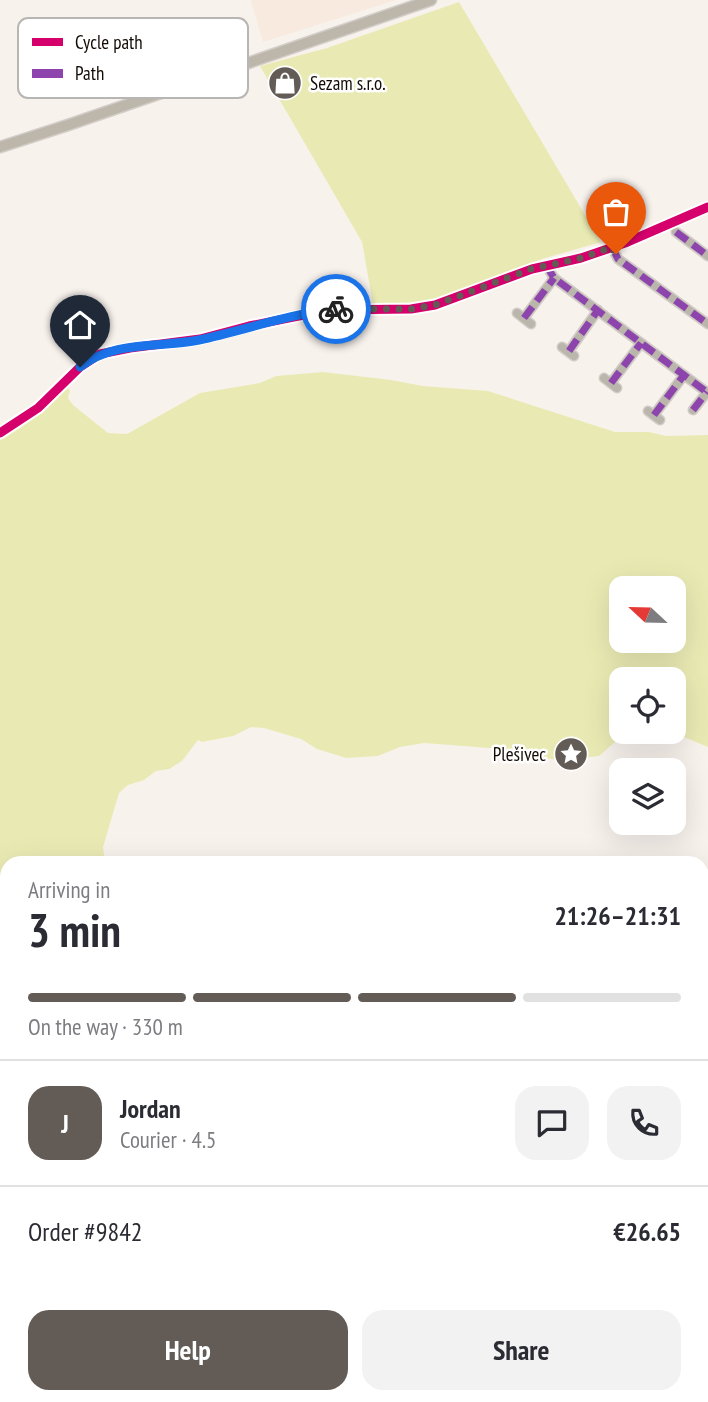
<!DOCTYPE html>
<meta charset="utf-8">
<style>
:root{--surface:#fff;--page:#f2f2f3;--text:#2b2b33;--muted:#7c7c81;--line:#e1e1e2;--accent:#635b56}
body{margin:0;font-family:"PT Sans Narrow",sans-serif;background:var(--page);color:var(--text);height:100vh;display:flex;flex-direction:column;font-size:26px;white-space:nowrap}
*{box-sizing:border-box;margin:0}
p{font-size:23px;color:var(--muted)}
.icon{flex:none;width:38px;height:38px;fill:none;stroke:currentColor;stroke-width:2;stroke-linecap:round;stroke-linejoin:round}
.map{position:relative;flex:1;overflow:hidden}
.drawer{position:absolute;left:0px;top:856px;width:709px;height:548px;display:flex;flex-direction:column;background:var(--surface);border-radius:21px 21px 0 0;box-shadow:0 7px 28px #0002}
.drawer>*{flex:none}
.needle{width:46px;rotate:292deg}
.controls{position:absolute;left:609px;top:576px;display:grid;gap:14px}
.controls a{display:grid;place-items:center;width:77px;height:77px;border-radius:14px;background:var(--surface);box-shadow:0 7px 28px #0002;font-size:35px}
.pin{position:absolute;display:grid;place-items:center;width:60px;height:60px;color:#fff;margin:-72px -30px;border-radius:50% 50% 50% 0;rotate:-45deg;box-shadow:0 0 7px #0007}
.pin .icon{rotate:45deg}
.courier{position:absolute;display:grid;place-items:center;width:70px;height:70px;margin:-35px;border:5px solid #1a73e8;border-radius:50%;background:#fff;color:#222;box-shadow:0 2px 9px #0007}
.overview em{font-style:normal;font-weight:700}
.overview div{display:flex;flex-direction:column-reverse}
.overview{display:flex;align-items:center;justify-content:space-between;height:119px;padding:0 28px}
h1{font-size:46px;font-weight:700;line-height:52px}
.bar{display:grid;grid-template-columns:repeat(4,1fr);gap:10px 7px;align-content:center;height:84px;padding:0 28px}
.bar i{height:9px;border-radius:5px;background:var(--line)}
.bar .on{background:var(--accent)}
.bar p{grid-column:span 4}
.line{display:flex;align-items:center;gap:18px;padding:0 28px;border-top:2px solid var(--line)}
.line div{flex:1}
.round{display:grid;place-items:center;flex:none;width:74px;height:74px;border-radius:21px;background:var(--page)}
.button{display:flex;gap:14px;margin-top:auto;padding:14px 28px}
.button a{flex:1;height:80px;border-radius:21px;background:var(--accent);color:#fff;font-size:28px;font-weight:700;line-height:80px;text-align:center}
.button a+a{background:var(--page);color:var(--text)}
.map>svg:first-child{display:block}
</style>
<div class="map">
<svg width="708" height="1402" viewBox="0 0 708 1402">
<rect width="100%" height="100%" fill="#f8f2ed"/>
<path fill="#f9eadf" d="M 251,0 L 396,0 L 263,42 Z"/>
<g fill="#e9eab3" fill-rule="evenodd">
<path d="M 459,2 L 601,242 L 542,259 L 428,302 L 373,304 L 362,242 L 260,66 L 327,48 Z"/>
<path d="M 323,372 L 391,380 L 423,386 L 488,391 L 615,432 L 649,432 L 666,436 L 708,435 L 708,747 L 672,732 L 674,679 L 621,679 L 621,732 L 660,732 L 645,742 L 625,737 L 616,741 L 599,756 L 563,760 L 536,758 L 502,749 L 424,743 L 400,747 L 378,756 L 346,758 L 317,749 L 301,739 L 264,728 L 251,727 L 233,736 L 202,742 L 198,740 L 182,761 L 169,769 L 156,771 L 144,780 L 128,785 L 119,793 L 103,847 L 105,863 L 7,863 L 7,1018 L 0,1019 L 0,440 L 39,413 L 67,386 L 70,391 L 68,398 L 73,405 L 108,433 L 127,434 L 200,393 L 260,383 L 276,376 ZM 621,588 L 674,588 L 674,640 L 621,640 Z"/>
<path d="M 708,1106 L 708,1402 L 27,1402 L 26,1397 L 702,1396 L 702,1107 Z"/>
<path d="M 7,1158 L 7,1323 L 0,1302 L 0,1159 Z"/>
</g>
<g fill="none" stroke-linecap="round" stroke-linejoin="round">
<g stroke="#d3cdc9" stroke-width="11">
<g id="minor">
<path d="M 676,232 L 708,256"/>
<path d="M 612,247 L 618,259 L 708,324"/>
<path d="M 546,265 L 554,278 L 708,393"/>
<path d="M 517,313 L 531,324"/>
<path d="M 524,318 L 554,278"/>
<path d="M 562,347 L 574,356"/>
<path d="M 569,351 L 598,310"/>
<path d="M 604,378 L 617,388"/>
<path d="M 611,383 L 641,343"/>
<path d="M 693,410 L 707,392"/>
<path d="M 648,411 L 660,420"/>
<path d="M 654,415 L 684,375"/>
<path d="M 0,433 L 38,408 L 80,367 L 100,354 L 130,348 L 200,339 L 249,326 L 329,310 L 411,309 L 435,305 L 532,269 L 581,258 L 625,243 L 708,207"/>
</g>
</g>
<g stroke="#d3cdc9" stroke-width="13">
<path id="major" d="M 0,147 L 68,125 L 431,0"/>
</g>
<use href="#minor" stroke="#bab6ac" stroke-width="8"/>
<use href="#major" stroke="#bcb7aa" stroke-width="10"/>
<g stroke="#8e44ad" stroke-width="7" stroke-dasharray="14 7" stroke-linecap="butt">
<path d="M 676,232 L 708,256"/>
<path d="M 612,247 L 618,259 L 708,324"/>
<path d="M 546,265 L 554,278 L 708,393"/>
<path d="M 524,318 L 554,278"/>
<path d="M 569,351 L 598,310"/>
<path d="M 611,383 L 641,343"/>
<path d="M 693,410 L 707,392"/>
<path d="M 654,415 L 684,375"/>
</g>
<g stroke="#fff" stroke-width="13">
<path id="cycleway" d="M 0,433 L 38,408 L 80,367 L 100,354 L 130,348 L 200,339 L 249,326 L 329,310 L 411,309 L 435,305 L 532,269 L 581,258 L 625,243 L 708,207"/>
</g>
<use href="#cycleway" stroke="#d6006c" stroke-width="9"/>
</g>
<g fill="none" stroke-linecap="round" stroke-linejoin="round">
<path stroke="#635b56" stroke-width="7" stroke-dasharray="0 12.6" d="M 336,309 L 411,309 L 435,305 L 531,269 L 581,258 L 612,247 L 616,254"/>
<path stroke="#1a73e8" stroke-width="9" d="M 80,367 C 113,340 160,348 199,340 C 245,330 289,314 336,309"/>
</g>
<defs>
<g id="shop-disc" transform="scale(1.75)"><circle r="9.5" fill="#635b56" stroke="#fff"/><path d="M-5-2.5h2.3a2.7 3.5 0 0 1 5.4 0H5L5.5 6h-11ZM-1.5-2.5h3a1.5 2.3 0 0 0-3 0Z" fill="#fff"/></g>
<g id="sight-disc" transform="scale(1.75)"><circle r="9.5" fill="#635b56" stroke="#fff"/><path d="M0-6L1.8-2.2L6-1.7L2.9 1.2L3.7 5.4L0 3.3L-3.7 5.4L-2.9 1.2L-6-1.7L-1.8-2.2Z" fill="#fff"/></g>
</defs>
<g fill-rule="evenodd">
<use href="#shop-disc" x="285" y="83"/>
<use href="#sight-disc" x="571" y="754"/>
</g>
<g text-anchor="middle" stroke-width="5" stroke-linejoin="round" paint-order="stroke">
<g font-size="19" fill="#130a04" stroke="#fff" text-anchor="start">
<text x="310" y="90">Sezam s.r.o.</text>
<text x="546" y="761" text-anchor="end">Plešivec</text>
</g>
</g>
<rect x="18" y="18" width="230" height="80" rx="10" fill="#fff" stroke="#b8b6b4" stroke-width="2"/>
<rect x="32" y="38" width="31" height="8" fill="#d6006c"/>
<rect x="32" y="69" width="31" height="9" fill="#8e44ad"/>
<g font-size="19" fill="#130a04">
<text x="75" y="49">Cycle path</text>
<text x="75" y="80">Path</text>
</g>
</svg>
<div class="controls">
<a><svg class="needle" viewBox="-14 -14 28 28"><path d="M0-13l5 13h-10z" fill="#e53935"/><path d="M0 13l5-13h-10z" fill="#7c7c81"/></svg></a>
<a><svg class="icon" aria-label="locate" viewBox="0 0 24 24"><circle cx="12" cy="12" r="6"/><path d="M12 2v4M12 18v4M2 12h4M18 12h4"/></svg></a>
<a><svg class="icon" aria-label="layers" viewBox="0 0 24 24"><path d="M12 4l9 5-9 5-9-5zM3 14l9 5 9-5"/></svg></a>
</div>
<div class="pin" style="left:616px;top:254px;background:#ea580c"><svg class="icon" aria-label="bag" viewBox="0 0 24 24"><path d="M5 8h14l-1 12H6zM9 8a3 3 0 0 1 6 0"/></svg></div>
<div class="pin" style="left:80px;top:367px;background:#1f2937"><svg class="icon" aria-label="home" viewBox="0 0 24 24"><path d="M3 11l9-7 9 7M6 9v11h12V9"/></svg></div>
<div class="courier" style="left:336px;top:309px"><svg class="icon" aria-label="bike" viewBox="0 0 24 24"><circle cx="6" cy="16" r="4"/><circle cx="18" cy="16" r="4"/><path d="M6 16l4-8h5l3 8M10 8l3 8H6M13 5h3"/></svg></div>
<section class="drawer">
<div class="overview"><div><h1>3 min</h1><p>Arriving in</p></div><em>21:26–21:31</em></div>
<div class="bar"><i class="on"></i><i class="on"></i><i class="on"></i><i></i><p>On the way · 330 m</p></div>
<div class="line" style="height:126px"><b class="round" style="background:var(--accent);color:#fff">J</b><div><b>Jordan</b><p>Courier · 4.5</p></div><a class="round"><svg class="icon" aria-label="chat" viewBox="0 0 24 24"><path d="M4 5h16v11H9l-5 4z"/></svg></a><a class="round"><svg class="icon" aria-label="phone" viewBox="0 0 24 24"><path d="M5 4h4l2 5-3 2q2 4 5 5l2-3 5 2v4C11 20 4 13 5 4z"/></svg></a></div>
<div class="line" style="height:91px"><div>Order #9842</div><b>€26.65</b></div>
<div class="button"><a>Help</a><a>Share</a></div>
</section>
</div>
